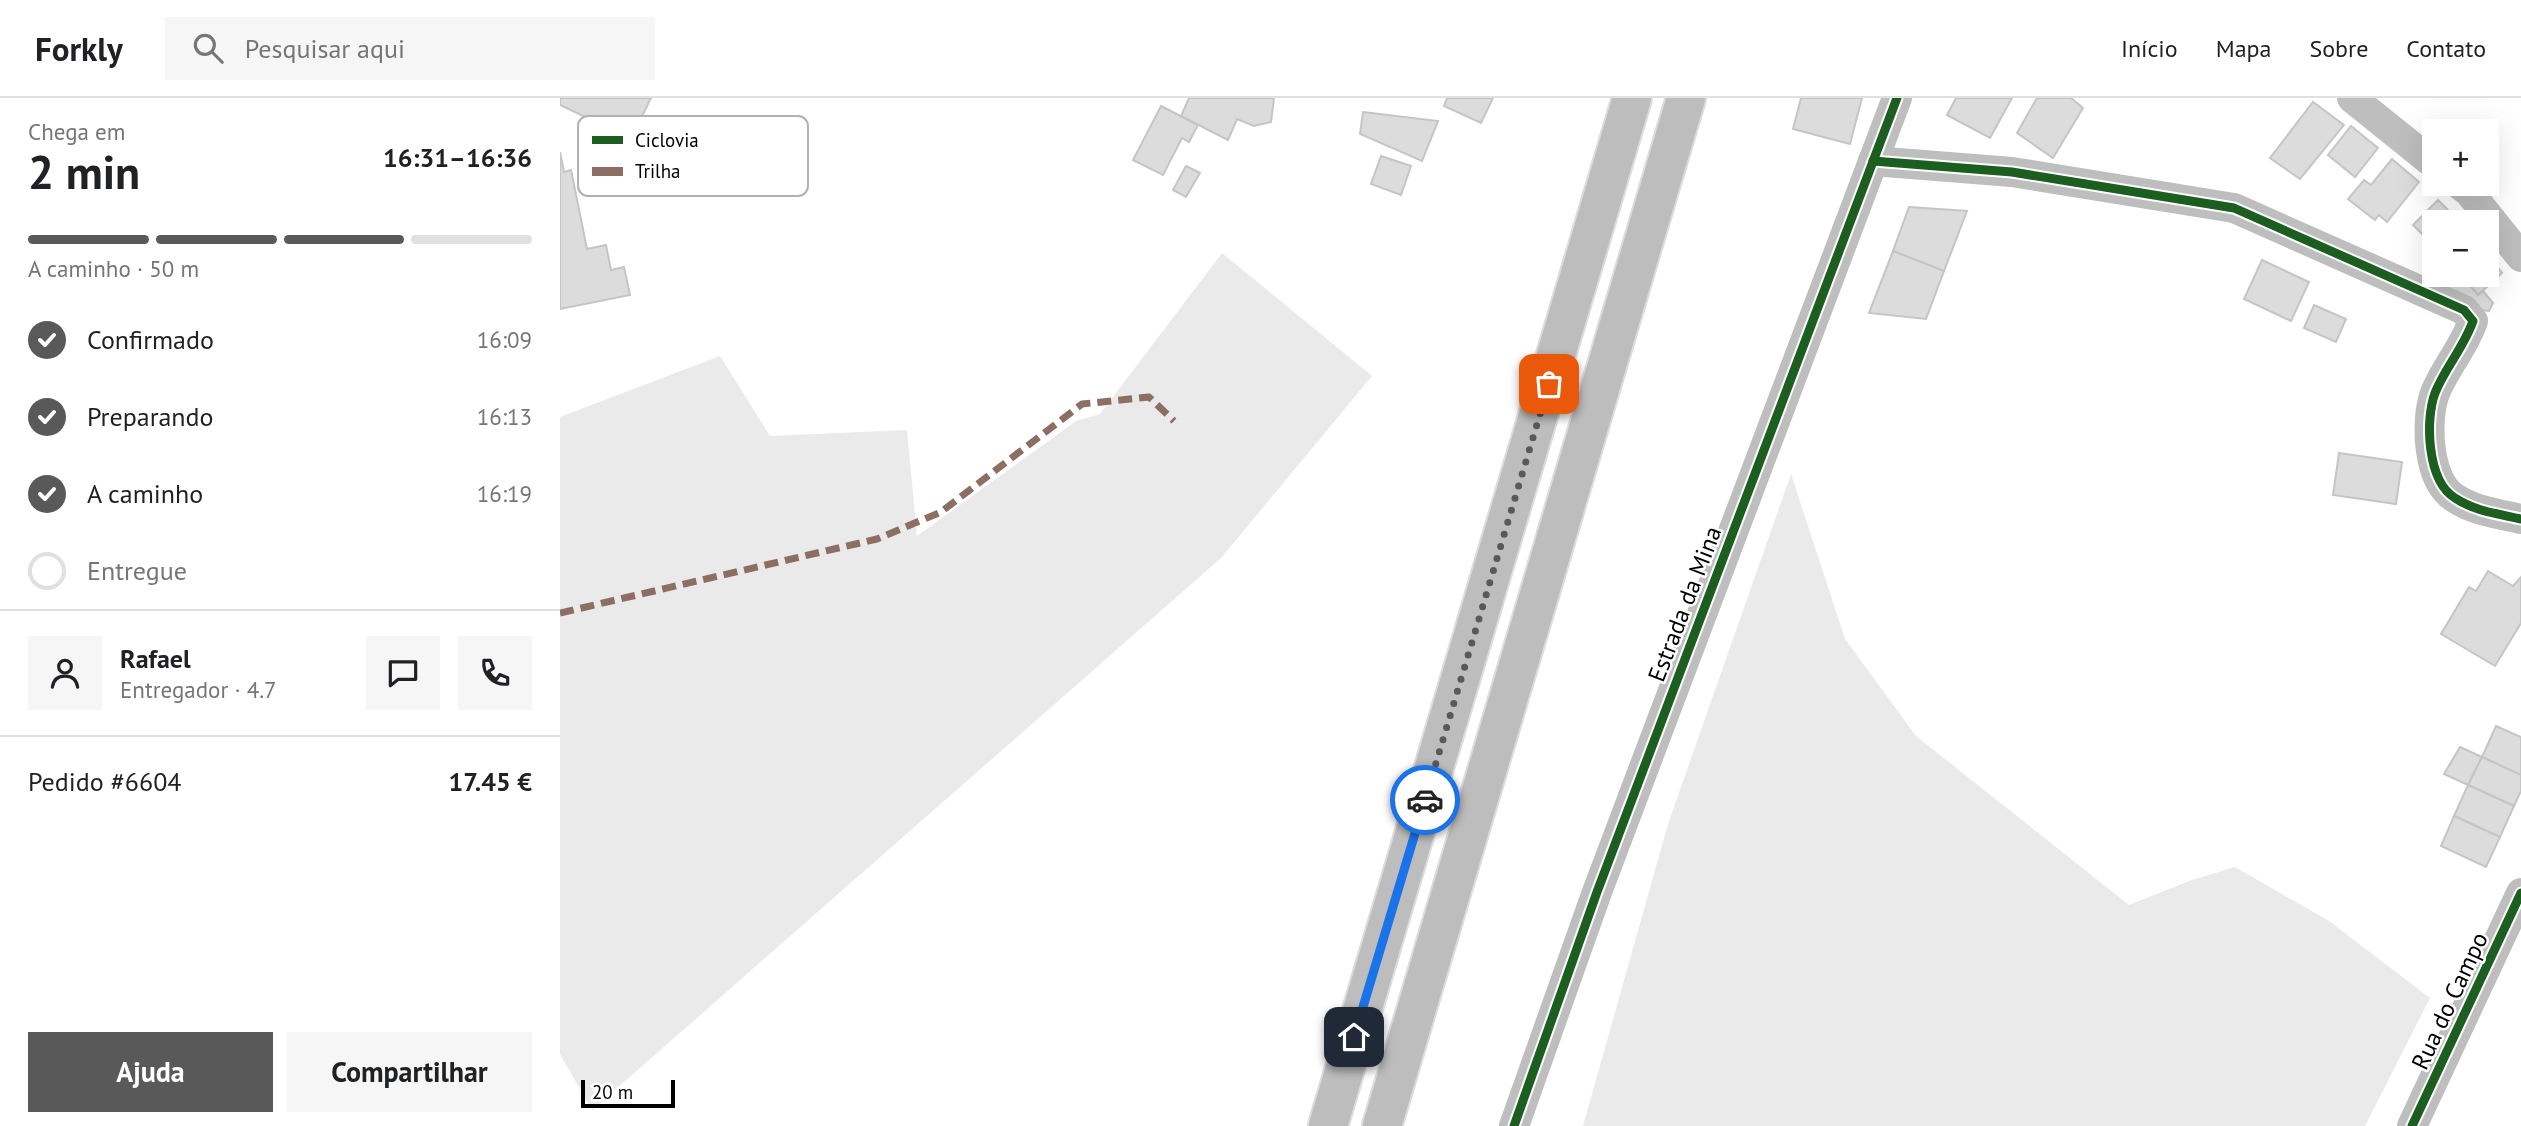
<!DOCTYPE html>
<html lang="pt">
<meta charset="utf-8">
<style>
:root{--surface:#fff;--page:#f6f6f6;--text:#202124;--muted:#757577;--line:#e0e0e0;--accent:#595959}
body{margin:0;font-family:"PT Sans",sans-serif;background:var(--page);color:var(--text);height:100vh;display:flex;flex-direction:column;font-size:26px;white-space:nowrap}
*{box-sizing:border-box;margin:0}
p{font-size:23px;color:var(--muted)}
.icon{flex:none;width:38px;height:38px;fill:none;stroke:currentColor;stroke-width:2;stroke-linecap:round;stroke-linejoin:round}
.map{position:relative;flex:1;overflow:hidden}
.drawer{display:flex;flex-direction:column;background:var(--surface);width:560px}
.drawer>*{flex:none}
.controls{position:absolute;left:1862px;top:21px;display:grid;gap:14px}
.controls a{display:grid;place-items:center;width:77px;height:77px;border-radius:0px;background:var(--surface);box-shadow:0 7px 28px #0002;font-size:35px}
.scale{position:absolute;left:21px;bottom:18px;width:94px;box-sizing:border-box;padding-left:7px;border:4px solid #000;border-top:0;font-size:19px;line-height:24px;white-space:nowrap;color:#000;-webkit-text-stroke:5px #fff;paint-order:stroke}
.pin{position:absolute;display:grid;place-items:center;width:60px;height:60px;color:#fff;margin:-30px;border-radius:14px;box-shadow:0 4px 10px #0006}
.courier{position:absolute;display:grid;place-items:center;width:70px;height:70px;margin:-35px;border:5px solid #1a73e8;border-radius:50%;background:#fff;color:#222;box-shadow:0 2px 9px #0007}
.summary em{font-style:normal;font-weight:600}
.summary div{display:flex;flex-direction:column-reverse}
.summary{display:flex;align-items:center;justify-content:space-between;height:119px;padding:0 28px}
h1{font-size:46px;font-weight:600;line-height:52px}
.bar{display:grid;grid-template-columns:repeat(4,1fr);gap:10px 7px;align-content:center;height:84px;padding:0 28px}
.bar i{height:9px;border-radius:5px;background:var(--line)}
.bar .active{background:var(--accent)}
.bar p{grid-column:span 4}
.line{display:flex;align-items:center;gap:18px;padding:0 28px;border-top:2px solid var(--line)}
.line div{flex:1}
.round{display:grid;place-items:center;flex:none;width:74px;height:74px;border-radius:0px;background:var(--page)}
ol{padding:0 28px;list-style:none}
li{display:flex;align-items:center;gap:21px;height:77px}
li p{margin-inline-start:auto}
li .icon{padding:7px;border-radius:50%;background:var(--accent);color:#fff;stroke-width:4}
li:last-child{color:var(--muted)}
li i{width:38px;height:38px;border:4px solid var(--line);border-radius:50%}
.primary-button{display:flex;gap:14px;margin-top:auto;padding:14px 28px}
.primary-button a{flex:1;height:80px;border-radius:0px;background:var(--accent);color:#fff;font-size:28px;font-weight:600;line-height:80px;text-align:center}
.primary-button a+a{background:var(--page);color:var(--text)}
header{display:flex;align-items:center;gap:42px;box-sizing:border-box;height:98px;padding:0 35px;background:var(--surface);border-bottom:2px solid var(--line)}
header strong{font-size:33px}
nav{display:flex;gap:38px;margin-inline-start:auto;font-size:24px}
.search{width:490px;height:63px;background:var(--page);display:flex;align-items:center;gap:18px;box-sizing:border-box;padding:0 24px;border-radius:0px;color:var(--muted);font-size:26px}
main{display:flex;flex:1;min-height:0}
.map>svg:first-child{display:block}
</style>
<header>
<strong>Forkly</strong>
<div class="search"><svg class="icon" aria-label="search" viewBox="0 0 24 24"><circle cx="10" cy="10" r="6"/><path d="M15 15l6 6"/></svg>Pesquisar aqui</div>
<nav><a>Início</a><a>Mapa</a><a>Sobre</a><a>Contato</a></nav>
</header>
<main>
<section class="drawer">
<div class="summary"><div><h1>2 min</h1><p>Chega em</p></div><em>16:31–16:36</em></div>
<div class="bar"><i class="active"></i><i class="active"></i><i class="active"></i><i></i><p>A caminho · 50 m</p></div>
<ol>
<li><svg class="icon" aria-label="check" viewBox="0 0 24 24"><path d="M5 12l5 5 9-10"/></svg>Confirmado<p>16:09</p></li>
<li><svg class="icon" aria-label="check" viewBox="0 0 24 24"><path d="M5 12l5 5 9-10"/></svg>Preparando<p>16:13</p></li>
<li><svg class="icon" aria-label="check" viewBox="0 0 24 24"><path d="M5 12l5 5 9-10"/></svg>A caminho<p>16:19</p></li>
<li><i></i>Entregue</li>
</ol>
<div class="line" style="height:126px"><a class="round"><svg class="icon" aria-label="person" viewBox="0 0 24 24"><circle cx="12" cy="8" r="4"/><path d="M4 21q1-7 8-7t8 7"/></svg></a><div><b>Rafael</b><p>Entregador · 4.7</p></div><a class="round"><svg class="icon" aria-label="chat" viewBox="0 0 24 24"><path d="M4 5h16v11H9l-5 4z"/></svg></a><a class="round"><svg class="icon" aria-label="phone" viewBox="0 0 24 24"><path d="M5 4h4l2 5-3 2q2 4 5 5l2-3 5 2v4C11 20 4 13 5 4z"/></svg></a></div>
<div class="line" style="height:91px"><div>Pedido #6604</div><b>17.45 €</b></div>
<div class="primary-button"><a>Ajuda</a><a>Compartilhar</a></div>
</section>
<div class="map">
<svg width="1961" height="1028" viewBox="0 0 1961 1028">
<rect width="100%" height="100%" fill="#fff"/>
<g fill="#eaeaea">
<path d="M 662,155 L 812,278 L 661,460 L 32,1012 L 0,956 L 0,319 L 160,258 L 210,338 L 347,332 L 357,438 L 516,323 L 540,316 Z"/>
<path d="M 1231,376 L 1285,541 L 1356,638 L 1569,807 L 1632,782 L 1675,769 L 1769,823 L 1870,900 L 1805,1028 L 1023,1028 L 1108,726 Z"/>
</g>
<g fill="#dcdcdc" stroke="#c5c5c5" stroke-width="2">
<path d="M 0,0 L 91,0 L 71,41 L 0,7 Z"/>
<path d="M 629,0 L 714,0 L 711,24 L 694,28 L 677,21 L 668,42 L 621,18 Z"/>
<path d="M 887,0 L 933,0 L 921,25 L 884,8 Z"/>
<path d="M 1241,0 L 1302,0 L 1290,46 L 1233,31 Z"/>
<path d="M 1396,0 L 1452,0 L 1430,40 L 1387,17 Z"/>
<path d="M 1477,0 L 1511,0 L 1523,10 L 1493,60 L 1457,35 Z"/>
<path d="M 1753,4 L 1784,27 L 1740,81 L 1710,60 Z"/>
<path d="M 601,8 L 638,27 L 629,44 L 622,40 L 603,77 L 573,62 Z"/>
<path d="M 803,14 L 878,23 L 862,63 L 800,36 Z"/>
<path d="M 1791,28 L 1818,50 L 1795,79 L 1768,57 Z"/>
<path d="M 0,54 L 4,74 L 11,72 L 27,151 L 46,147 L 51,172 L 64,169 L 70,197 L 0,211 Z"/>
<path d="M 821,58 L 851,68 L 841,97 L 811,86 Z"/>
<path d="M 1832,61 L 1859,84 L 1827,124 L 1819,117 L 1815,122 L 1788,101 L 1804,82 L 1811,87 Z"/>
<path d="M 626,68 L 640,75 L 626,99 L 613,92 Z"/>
<path d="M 1878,102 L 1900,124 L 1874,124 L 1874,148 L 1853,127 Z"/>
<path d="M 1349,109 L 1407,113 L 1384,173 L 1333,153 Z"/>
<path d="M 1333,153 L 1384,173 L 1366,221 L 1309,215 Z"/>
<path d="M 1927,155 L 1942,175 L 1918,197 L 1901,177 L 1927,177 Z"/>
<path d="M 1702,162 L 1749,184 L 1731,223 L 1684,201 Z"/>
<path d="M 1894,177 L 1901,177 L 1918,197 L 1923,193 L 1933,205 L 1929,213 L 1920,212 L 1878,190 Z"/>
<path d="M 1754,207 L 1786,221 L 1776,244 L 1744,230 Z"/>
<path d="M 1779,355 L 1842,364 L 1836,406 L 1773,397 Z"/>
<path d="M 1928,473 L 1953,488 L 1961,479 L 1961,525 L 1935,568 L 1881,536 L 1909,489 L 1916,493 Z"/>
<path d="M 1936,628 L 1961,639 L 1961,677 L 1922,659 Z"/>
<path d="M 1900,649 L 1922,659 L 1908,687 L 1884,676 Z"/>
<path d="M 1922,659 L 1961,677 L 1961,693 L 1954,708 L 1908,687 Z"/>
<path d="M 1908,687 L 1954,708 L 1940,739 L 1894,718 Z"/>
<path d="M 1894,718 L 1940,739 L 1926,769 L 1881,748 Z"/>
</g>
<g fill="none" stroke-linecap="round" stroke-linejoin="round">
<g stroke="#dbdbdb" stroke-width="42">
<g id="highway">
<path d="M 768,1028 L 1072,0"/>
<path d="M 822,1028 L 1126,0"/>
</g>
</g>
<g stroke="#bebebe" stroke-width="30">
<path d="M 1792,0 L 1874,66"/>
<path d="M 1313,63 L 1452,74 L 1674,110 L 1904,212 L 1913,223 C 1904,249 1885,270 1875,295 C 1865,322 1867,383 1895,400 C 1914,413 1939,416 1961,421"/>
<path d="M 1899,86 L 1909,94 L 1961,159"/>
<path d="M 954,1028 L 1037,794 L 1337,0"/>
<path d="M 1852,1028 L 1961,795"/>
</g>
<use href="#highway" stroke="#bdbdbd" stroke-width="38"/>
<path stroke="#8d6e63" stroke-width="7" stroke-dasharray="14 7" stroke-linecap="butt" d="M 0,515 L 317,441 L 381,414 L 522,306 L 589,299 L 614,323"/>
<g stroke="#fff" stroke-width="13">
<g id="cycleway">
<path d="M 1313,63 L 1452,74 L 1674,110 L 1904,212 L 1913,223 C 1904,249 1885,270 1875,295 C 1865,322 1867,383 1895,400 C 1914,413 1939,416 1961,421"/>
<path d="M 954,1028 L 1037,794 L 1337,0"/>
<path d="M 1852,1028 L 1961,795"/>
</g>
</g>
<use href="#cycleway" stroke="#1b5e20" stroke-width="9"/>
</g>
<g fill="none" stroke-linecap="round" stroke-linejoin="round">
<path stroke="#595959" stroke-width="7" stroke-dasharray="0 12.6" d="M 865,702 L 989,286"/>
<path stroke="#1a73e8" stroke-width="9" d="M 794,939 L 865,702"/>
</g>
<g text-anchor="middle" stroke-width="5" stroke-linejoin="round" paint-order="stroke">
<g font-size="24" fill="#000" stroke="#fff">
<text transform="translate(1125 506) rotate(-69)" y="8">Estrada da Mina</text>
<text transform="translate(1890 903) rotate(-65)" y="8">Rua do Campo</text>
</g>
</g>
<rect x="18" y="18" width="230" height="80" rx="10" fill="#fff" stroke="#b2b2b2" stroke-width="2"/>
<rect x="32" y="38" width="31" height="8" fill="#1b5e20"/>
<rect x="32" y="69" width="31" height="9" fill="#8d6e63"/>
<g font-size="19" fill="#000">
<text x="75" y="49">Ciclovia</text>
<text x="75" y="80">Trilha</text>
</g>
</svg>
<div class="controls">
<a>+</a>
<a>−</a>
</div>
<div class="scale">20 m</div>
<div class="pin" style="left:989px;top:286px;background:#ea580c"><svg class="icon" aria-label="bag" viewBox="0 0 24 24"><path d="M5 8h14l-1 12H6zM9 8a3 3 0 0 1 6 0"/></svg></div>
<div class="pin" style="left:794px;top:939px;background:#1f2937"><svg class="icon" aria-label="home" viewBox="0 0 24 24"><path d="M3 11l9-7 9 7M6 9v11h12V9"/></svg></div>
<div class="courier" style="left:865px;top:702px"><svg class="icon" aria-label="car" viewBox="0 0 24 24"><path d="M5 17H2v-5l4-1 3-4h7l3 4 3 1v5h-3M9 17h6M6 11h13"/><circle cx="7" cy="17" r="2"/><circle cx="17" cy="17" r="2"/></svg></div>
</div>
</main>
